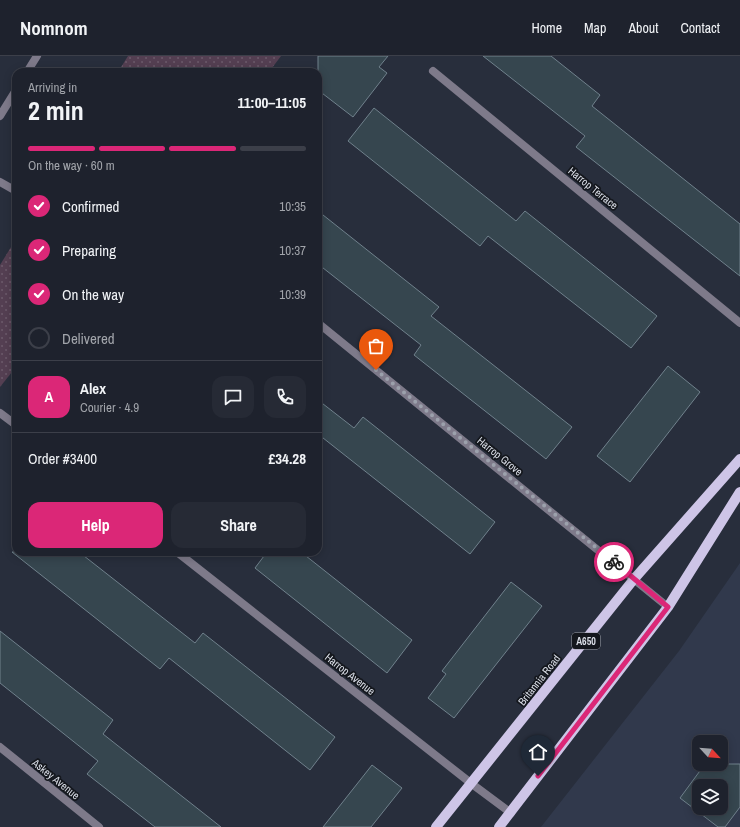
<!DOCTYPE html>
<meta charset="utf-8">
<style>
:root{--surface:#1e222d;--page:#262a35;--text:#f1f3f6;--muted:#a1a4aa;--line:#3c3f49;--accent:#db2777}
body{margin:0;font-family:"Archivo Narrow",sans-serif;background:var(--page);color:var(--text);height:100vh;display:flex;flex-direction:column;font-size:15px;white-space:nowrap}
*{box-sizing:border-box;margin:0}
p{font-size:13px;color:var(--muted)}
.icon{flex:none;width:22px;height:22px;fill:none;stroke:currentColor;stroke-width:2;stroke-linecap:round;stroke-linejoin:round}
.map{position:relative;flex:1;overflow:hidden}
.details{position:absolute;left:12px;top:12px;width:310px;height:488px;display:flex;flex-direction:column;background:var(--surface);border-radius:12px;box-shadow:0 2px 10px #0003,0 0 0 1px var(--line)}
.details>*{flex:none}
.needle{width:26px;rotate:116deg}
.tools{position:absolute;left:692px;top:679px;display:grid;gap:8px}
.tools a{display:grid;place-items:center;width:36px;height:36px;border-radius:8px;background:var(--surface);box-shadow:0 2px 10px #0003,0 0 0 1px var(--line);font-size:20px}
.pin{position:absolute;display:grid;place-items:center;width:34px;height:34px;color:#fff;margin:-41px -17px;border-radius:50% 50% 50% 0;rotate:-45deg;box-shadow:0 0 4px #0007}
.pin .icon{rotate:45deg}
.courier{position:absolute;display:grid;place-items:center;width:40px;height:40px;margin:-20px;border:3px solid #db2777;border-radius:50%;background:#fff;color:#222;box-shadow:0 1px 5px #0007}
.summary em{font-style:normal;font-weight:800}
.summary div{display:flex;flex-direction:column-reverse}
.summary{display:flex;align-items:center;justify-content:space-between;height:68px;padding:0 16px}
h1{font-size:26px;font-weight:800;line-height:30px}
.bar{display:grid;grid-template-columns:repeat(4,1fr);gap:6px 4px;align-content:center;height:48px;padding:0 16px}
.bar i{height:5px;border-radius:3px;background:var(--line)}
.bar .active{background:var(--accent)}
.bar p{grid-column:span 4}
.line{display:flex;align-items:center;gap:10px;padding:0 16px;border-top:1px solid var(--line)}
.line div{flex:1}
.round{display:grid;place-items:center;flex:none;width:42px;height:42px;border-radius:12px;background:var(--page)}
ol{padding:0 16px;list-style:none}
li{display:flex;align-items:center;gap:12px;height:44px}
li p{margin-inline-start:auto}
li .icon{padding:4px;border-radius:50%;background:var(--accent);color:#fff;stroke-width:4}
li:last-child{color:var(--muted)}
li i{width:22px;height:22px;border:2px solid var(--line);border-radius:50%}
.action{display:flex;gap:8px;margin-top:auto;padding:8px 16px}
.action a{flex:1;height:46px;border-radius:12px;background:var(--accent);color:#fff;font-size:16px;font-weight:800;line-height:46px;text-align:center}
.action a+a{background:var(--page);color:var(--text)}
header{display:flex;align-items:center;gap:24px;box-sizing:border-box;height:56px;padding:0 20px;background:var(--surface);border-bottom:1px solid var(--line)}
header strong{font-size:19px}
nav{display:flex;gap:22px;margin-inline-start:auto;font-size:14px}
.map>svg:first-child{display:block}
</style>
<header>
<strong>Nomnom</strong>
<nav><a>Home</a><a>Map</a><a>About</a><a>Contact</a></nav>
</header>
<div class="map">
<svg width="740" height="771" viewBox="0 0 740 771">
<defs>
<pattern id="green-dots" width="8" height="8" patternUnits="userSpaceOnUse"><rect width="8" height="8" fill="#543f52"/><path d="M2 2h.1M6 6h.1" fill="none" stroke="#6c5a6b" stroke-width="1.8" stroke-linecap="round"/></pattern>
</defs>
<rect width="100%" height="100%" fill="#282e3c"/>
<path fill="#31394c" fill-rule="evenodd" d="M 740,507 L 740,771 L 541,771 L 679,595 ZM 699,686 L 721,686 L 721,708 L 699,708 ZM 699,730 L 721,730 L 721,752 L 699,752 Z"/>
<g fill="url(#green-dots)">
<path d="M 128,0 L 281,0 L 269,16 L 118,16 Z"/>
<path d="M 16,183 L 16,311 L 0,331 L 0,209 Z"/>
</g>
<g fill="#36464f" stroke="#70818c" fill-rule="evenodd">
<path d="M 318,0 L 388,0 L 379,11 L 387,17 L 353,61 L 318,34 Z"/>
<path d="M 483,0 L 551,0 L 600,39 L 592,50 L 740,168 L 740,220 L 576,91 L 585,80 Z"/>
<path d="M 374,52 L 516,165 L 525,155 L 657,260 L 631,292 L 488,180 L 480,190 L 348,85 Z"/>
<path d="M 318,155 L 439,251 L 431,260 L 572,371 L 546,403 L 414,299 L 421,289 L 318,208 Z"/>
<path d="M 668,310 L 700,336 L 630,426 L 597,400 Z"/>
<path d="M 318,344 L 354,372 L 363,361 L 495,466 L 470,498 L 318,378 Z"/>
<path d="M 12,496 L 79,496 L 195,587 L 203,577 L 335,681 L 310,714 L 169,602 L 160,613 Z"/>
<path d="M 267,496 L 301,496 L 412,584 L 387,617 L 255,512 Z"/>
<path d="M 511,526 L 542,550 L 454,662 L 428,642 L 446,618 L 442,615 Z"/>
<path d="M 0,575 L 113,664 L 103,678 L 221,771 L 155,771 L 87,718 L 98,705 L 0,627 Z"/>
<path d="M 705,708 L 740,708 L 740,751 L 725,771 L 718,771 L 680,742 ZM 699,730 L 721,730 L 721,752 L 699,752 Z"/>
<path d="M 372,709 L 402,732 L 371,771 L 323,771 Z"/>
</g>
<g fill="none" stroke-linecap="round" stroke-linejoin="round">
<path stroke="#7e7a8a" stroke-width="8" d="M 0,126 L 16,135"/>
<g stroke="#7e7a8a" stroke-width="8">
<path d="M 433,15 L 740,267"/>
<path d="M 27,16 L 37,0"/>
<path d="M 0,60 L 16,34"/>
<path d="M 318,267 L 668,551"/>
<path d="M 0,357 L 16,369"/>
<path d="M 177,496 L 472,728 L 511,757"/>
<path d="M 0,691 L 99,771"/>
</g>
<g stroke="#cec5e7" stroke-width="10">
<path d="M 436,771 L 634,523 L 740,403"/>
<path d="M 499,771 L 668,551 L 740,436"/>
</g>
</g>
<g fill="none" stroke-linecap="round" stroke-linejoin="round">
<path stroke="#9ca1ac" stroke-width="4" stroke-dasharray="0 7.2" d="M 376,314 L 614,506"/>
<path stroke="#db2777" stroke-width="5" d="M 538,720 L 668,551 L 614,506"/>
</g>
<g text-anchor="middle" stroke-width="3.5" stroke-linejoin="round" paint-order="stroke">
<rect fill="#14171d" stroke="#9fa3ab" stroke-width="1" x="572" y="577" width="28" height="16" rx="3"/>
<g font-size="10" font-weight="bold" fill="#dbdfe8">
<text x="586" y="589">A650</text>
</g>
<g font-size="11" fill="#dbdfe8" stroke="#14171d">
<text transform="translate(593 132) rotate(39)" y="4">Harrop Terrace</text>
<text transform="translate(500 400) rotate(39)" y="4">Harrop Grove</text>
<text transform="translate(350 618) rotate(38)" y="4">Harrop Avenue</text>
<text transform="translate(539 624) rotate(-52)" y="4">Britannia Road</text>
<text transform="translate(56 723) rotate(39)" y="4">Askey Avenue</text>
</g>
</g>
</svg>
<div class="tools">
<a><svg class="needle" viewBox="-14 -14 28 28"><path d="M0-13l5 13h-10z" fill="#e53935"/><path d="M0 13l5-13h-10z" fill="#a1a4aa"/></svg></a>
<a><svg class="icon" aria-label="layers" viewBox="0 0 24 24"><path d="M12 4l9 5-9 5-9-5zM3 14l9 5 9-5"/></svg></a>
</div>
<div class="pin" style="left:376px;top:314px;background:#ea580c"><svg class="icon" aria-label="bag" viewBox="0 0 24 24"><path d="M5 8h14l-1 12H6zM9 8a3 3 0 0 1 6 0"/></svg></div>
<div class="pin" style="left:538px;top:720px;background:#1f2937"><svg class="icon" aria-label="home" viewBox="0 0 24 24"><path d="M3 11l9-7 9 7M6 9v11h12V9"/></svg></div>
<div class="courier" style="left:614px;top:506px"><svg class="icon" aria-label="bike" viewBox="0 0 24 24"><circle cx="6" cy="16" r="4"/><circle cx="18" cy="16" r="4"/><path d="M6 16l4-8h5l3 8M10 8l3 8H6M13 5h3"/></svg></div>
<section class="details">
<div class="summary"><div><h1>2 min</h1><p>Arriving in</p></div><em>11:00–11:05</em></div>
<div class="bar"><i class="active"></i><i class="active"></i><i class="active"></i><i></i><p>On the way · 60 m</p></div>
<ol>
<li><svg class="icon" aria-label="check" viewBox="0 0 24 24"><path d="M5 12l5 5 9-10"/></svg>Confirmed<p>10:35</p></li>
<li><svg class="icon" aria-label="check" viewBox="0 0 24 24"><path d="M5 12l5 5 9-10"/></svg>Preparing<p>10:37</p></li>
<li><svg class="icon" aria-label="check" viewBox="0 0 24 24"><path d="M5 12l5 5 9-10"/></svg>On the way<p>10:39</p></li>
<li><i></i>Delivered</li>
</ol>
<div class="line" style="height:72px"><b class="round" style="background:var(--accent);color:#fff">A</b><div><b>Alex</b><p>Courier · 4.9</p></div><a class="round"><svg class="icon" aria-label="chat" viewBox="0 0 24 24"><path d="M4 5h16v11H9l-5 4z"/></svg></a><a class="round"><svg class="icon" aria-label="phone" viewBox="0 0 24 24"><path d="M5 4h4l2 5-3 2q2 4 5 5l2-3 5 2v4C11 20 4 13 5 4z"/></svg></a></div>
<div class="line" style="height:52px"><div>Order #3400</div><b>£34.28</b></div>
<div class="action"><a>Help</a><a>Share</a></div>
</section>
</div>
